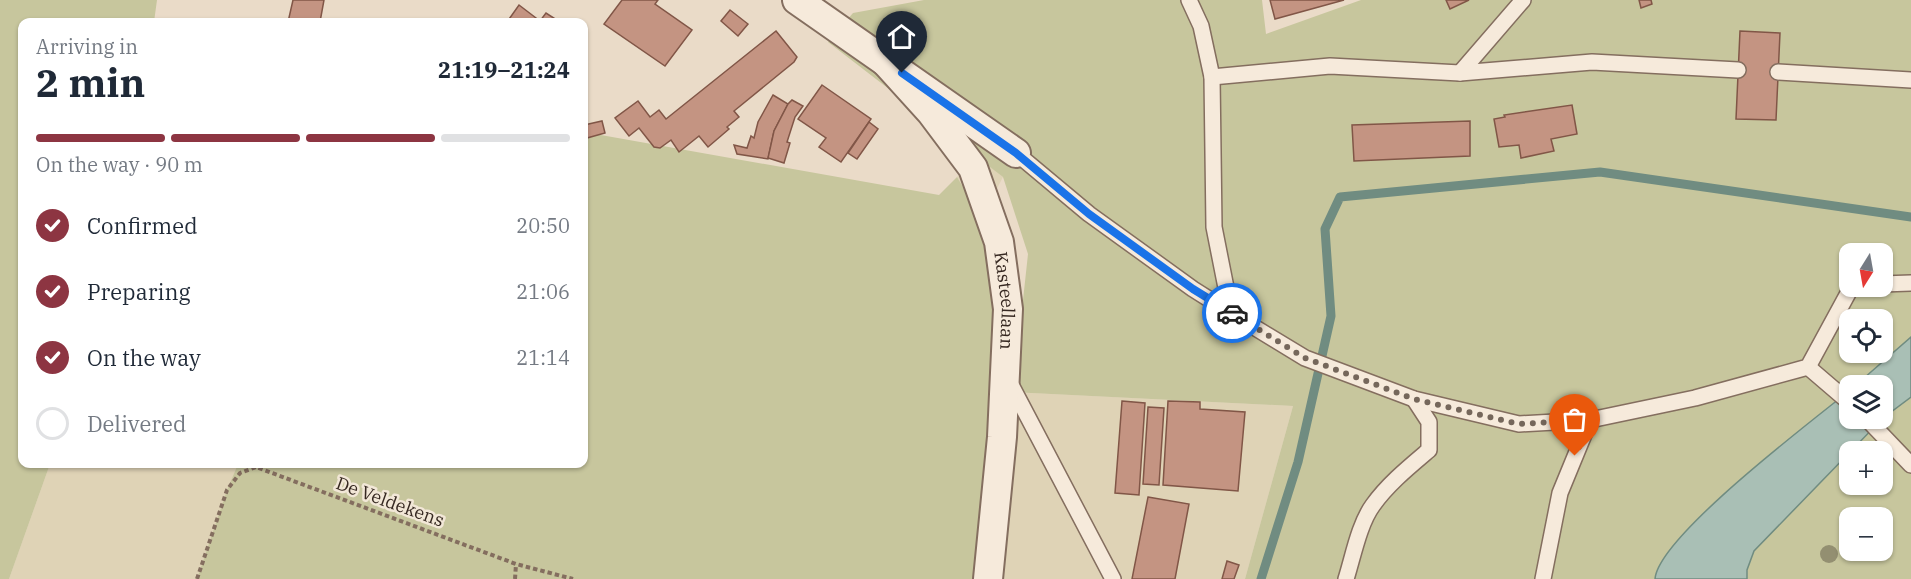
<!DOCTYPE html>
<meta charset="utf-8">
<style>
:root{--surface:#fff;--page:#f6f6f7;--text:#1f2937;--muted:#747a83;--line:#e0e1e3;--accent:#8d3542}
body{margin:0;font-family:"IBM Plex Serif",serif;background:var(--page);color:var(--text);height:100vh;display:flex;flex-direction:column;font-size:22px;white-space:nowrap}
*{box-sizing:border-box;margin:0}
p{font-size:20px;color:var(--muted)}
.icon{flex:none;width:33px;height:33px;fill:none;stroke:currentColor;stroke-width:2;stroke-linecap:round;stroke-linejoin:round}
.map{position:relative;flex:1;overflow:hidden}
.drawer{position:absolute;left:18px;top:18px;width:570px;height:450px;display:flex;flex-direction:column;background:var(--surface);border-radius:12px;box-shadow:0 2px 4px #0004}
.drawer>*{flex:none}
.needle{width:39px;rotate:191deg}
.buttons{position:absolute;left:1839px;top:243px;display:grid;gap:12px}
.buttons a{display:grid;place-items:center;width:54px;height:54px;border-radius:12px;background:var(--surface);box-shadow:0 2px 4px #0004;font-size:30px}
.pin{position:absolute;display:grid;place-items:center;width:51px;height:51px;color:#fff;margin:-62px -26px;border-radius:50% 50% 50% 0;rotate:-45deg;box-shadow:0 0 6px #0007}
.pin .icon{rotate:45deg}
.courier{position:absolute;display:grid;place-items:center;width:60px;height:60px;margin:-30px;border:4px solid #1a73e8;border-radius:50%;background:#fff;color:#222;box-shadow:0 2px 8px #0007}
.overview em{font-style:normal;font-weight:700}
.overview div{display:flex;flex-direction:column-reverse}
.overview{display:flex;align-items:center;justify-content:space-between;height:102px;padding:0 18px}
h1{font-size:39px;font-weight:700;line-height:45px}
.bar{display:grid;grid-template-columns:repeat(4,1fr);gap:9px 6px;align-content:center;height:72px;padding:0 18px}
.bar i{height:8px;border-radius:4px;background:var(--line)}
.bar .on{background:var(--accent)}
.bar p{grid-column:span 4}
ol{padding:0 18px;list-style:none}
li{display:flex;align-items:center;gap:18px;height:66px}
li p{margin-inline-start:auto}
li .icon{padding:6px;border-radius:50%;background:var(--accent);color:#fff;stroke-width:4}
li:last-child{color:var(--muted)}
li i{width:33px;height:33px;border:3px solid var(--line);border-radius:50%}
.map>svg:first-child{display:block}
</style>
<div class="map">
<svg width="1911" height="579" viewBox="0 0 1911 579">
<rect width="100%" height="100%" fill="#eadbc8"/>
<g fill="#dfd3b6">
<path d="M 978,156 L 1003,177 L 992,198 L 1018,272 L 1013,392 L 1293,406 L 1245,579 L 974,579 L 979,213 L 957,177 Z"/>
<path d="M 50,464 L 238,464 L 227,490 L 197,579 L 9,579 Z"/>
</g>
<g fill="#c7c69d" fill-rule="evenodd">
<path d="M 0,0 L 157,0 L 154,22 L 22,22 L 22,464 L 50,464 L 9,579 L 0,579 Z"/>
<path d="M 924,0 L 1262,0 L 1266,34 L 1361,0 L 1911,0 L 1911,579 L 1245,579 L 1293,406 L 1013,392 L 1028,254 L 1003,177 L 828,42 L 853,13 ZM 1850,254 L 1882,254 L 1882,286 L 1850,286 ZM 1850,320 L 1882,320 L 1882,352 L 1850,352 ZM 1850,386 L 1882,386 L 1882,418 L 1850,418 ZM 1850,452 L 1882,452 L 1882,484 L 1850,484 ZM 1850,518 L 1882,518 L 1882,550 L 1850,550 Z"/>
<path d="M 584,132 L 939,195 L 957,177 L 979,213 L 992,278 L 997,351 L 974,579 L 197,579 L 227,490 L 238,464 L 584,464 Z"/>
</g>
<g fill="#a9bfb5" stroke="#708c81" stroke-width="1.5">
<path d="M 1911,337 L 1911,397 L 1883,418 L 1882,386 L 1856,385 Z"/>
<path d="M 1849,391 L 1850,418 L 1882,419 L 1754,551 L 1747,570 L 1747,579 L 1655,579 C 1658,537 1812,421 1849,391 Z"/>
</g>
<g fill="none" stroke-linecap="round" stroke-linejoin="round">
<path stroke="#708c81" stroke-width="9" d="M 1261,579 L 1298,462 L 1331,316 L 1325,229 L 1340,197 L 1600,172 L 1911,217"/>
</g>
<g fill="#c49482" stroke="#815647" stroke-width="1.5">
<path d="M 293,0 L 324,0 L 320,22 L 288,22 Z"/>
<path d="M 622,0 L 658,0 L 655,4 L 692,30 L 665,66 L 604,24 Z"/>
<path d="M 1270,0 L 1344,0 L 1275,19 Z"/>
<path d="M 1446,0 L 1469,0 L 1450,9 Z"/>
<path d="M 1639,0 L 1651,0 L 1652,4 L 1641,8 Z"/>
<path d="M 519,5 L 540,21 L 546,13 L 560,22 L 507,22 Z"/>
<path d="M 730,10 L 748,24 L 738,36 L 721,21 Z"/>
<path d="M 776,31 L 797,57 L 794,62 L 734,111 L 739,117 L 727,127 L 729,129 L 708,147 L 699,136 L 679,152 L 671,140 L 660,148 L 654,147 L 639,128 L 629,136 L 615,118 L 638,101 L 650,117 L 659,110 L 666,119 Z"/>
<path d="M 1740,31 L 1780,33 L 1776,120 L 1736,119 Z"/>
<path d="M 822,85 L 871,119 L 841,162 L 819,147 L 826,138 L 798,119 Z"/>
<path d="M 773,95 L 788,104 L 774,131 L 768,159 L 737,154 L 734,145 L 747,148 L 751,136 L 754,138 L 758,122 Z"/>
<path d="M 792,100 L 803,106 L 795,117 L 787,142 L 790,143 L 784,163 L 768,158 L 774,131 L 788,104 Z"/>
<path d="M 1572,105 L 1577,134 L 1551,139 L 1554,151 L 1521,158 L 1519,145 L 1499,147 L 1494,119 L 1505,117 L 1504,115 Z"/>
<path d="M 602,121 L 605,133 L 587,138 L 584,125 Z"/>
<path d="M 1470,121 L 1470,156 L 1354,161 L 1352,125 Z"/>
<path d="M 869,122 L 878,129 L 857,159 L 848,153 Z"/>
<path d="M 1122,401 L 1145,403 L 1139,495 L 1115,493 Z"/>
<path d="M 1168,401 L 1200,402 L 1200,409 L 1245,412 L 1238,491 L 1163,485 Z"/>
<path d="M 1148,407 L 1164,408 L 1159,485 L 1143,484 Z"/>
<path d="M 1148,497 L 1189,504 L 1175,579 L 1132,579 Z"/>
<path d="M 1227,561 L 1239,565 L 1234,579 L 1222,579 Z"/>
</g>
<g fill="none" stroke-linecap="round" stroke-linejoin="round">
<g stroke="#846e5f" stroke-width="18">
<g id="lane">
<path d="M 1189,0 L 1201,26 L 1212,77 L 1214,227 L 1231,313"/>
<path d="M 1778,72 L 1911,80"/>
<path d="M 1460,73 L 1523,0"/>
<path d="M 1212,77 L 1330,66 L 1460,73 L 1592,62 L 1738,70"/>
<path d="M 1016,153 L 1089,214 L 1193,289 L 1231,313 L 1305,358 L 1414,399 L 1519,424 L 1590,420 L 1695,398 L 1808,367 L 1852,286"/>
<path d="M 1882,284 L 1911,283"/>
<path d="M 1808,367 L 1850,403"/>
<path d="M 1009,381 L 1113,579"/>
<path d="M 1866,418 L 1911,465"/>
<path d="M 1346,579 C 1353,557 1359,524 1373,505 C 1388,484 1409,467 1429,450 L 1429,422 L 1414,399"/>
<path d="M 1543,579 L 1560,493 L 1590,420"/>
</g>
</g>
<g stroke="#846e5f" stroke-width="32">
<g id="street">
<path d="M 797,0 L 1016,153"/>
<path id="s1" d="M 883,59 L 931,112 L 973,168 L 999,242 L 1008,309 L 1002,437 L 988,579"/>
</g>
</g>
<g stroke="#846e5f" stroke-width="4" stroke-dasharray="4.5 3" stroke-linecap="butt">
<path d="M 197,579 L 227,490 L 240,473 L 256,467 L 516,564 L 573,579"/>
<path d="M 515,579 L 516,564"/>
</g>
<use href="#lane" stroke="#f6eadb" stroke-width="15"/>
<use href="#street" stroke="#f6eadb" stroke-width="28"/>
</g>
<circle fill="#938f71" cx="1829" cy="554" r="9"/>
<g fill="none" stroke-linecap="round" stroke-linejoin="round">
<path stroke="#75675b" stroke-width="6" stroke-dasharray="0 10.8" d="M 1232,313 L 1305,358 L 1414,399 L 1519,424 L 1590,420 L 1575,456"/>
<path stroke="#1a73e8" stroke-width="8" d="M 902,73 L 1016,153 L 1089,214 L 1193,289 L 1232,313"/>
</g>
<g text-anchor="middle" stroke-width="5" stroke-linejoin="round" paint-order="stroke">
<g font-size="18" fill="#362821" stroke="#f2e7d7">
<text dy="6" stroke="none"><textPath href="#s1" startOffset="279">Kasteellaan</textPath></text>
<text transform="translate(390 502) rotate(20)" y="6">De Veldekens</text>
</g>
</g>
</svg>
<div class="buttons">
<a><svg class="needle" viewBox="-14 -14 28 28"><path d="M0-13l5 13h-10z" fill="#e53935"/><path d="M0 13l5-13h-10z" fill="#747a83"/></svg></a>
<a><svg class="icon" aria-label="locate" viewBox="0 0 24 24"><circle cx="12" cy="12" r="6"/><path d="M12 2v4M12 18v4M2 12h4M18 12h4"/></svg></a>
<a><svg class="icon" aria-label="layers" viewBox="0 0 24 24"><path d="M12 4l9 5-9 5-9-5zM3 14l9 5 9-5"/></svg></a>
<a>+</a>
<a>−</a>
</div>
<div class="pin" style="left:1575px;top:456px;background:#ea580c"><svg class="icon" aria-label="bag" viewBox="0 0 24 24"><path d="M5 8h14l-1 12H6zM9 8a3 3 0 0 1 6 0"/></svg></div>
<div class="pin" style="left:902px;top:73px;background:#1f2937"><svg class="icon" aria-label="home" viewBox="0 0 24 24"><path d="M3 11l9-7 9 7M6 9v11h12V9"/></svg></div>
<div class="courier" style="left:1232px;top:313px"><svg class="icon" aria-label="car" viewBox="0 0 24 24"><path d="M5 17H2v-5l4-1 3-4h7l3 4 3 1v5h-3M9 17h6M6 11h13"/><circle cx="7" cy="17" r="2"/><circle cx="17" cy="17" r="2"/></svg></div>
<section class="drawer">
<div class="overview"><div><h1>2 min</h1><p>Arriving in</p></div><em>21:19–21:24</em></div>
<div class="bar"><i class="on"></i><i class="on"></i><i class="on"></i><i></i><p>On the way · 90 m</p></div>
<ol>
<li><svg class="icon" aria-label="check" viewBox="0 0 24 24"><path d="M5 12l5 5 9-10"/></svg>Confirmed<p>20:50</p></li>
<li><svg class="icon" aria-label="check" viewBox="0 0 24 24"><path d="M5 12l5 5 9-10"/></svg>Preparing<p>21:06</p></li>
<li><svg class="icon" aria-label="check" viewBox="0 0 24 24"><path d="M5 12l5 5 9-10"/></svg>On the way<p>21:14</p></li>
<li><i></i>Delivered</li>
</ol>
</section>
</div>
